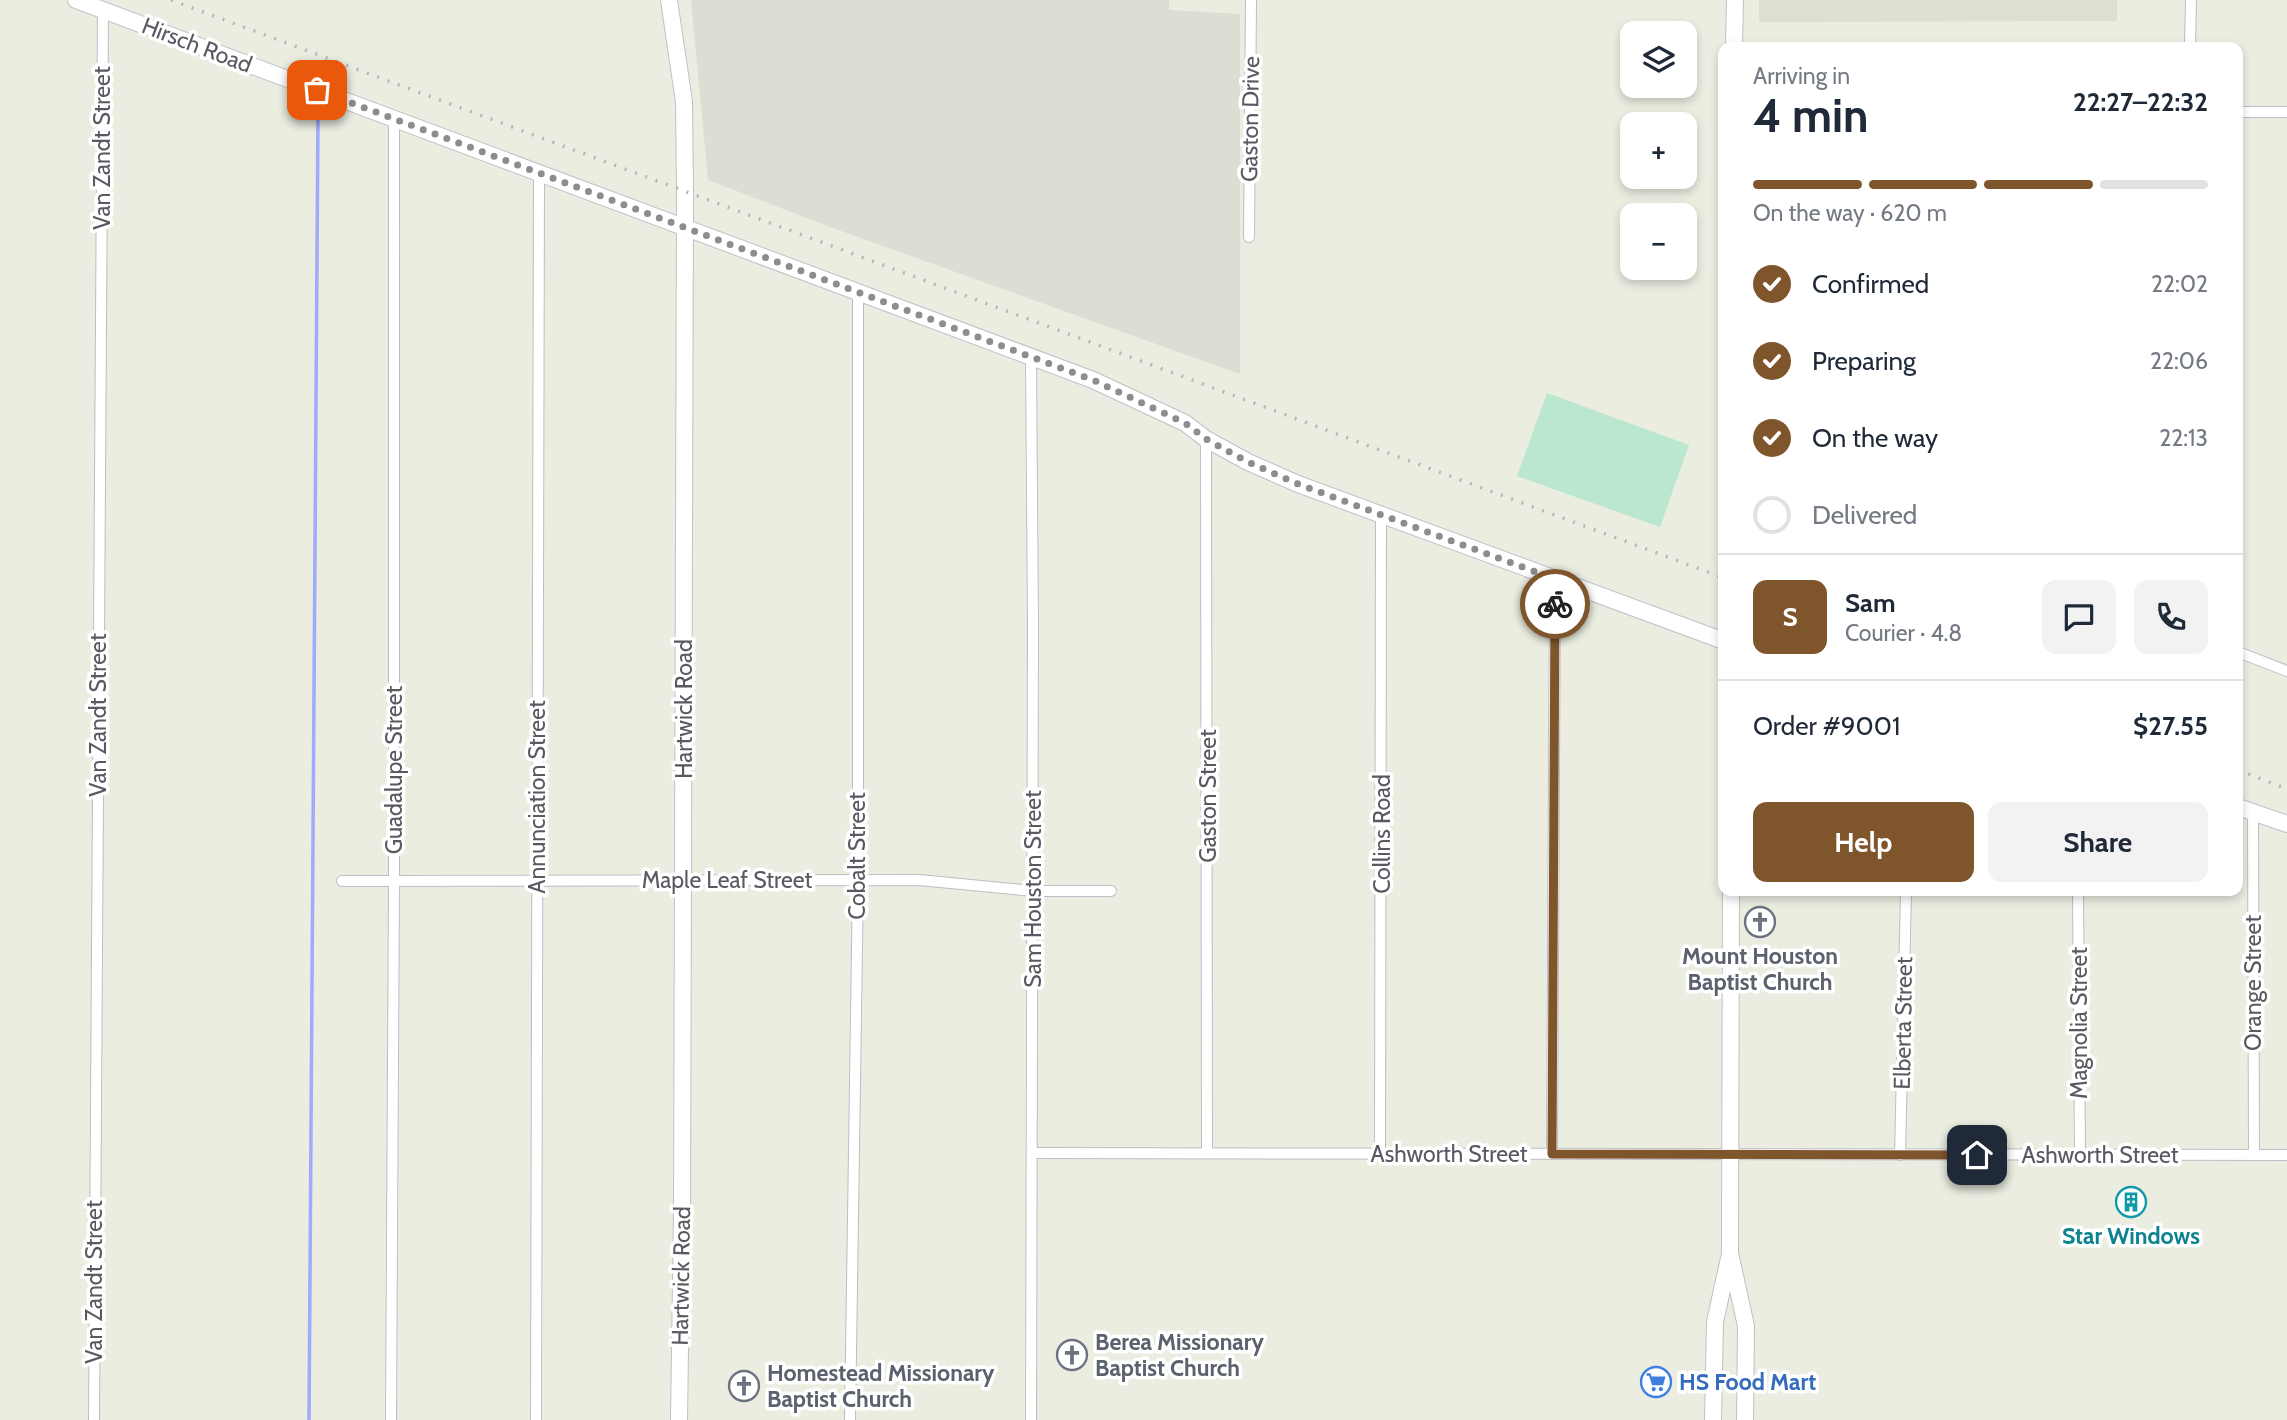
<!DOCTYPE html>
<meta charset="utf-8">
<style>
:root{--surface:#fff;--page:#f2f2f3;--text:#1f2937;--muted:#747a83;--line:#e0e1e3;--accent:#7f552c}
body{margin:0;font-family:Cabin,sans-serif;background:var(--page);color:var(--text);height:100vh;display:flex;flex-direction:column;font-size:26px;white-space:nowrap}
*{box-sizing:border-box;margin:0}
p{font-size:23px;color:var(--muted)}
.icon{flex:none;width:38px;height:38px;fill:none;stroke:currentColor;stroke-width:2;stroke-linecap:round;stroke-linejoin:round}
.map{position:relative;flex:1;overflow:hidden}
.details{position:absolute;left:1718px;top:42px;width:525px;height:854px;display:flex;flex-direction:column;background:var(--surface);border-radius:14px;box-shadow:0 4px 10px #0003}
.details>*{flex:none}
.fabs{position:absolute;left:1620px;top:21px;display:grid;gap:14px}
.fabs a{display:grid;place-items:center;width:77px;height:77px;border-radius:14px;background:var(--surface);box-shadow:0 4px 10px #0003;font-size:35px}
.pin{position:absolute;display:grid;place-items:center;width:60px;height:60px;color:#fff;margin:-30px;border-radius:14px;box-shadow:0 4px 10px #0006}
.courier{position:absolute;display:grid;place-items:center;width:70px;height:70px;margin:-35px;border:5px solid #7f552c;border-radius:50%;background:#fff;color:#222;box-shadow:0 2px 9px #0007}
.summary em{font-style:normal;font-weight:700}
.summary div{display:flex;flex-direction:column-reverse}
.summary{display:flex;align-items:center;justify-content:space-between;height:119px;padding:0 35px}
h1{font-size:46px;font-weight:700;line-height:52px}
.bar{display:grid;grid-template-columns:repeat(4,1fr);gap:10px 7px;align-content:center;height:84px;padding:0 35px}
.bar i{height:9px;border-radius:5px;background:var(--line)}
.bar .selected{background:var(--accent)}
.bar p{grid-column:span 4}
.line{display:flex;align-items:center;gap:18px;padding:0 35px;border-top:2px solid var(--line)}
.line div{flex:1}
.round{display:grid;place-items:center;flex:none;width:74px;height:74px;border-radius:14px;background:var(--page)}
ol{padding:0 35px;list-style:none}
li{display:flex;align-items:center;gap:21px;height:77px}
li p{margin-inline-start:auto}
li .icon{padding:7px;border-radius:50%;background:var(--accent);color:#fff;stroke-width:4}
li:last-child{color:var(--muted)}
li i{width:38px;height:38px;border:4px solid var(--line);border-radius:50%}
.action{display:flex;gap:14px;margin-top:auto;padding:14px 35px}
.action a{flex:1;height:80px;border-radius:14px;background:var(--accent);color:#fff;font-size:28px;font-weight:700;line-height:80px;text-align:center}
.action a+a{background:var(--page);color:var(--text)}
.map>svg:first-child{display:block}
</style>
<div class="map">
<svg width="2287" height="1420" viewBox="0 0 2287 1420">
<rect width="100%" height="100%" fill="#eaede0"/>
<path fill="#ddddd4" d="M 691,0 L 1169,0 L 1169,10 L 1240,14 L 1240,374 L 830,227 L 708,180 Z"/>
<path fill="#dddfd0" d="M 1759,0 L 2117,0 L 2117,21 L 1759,22 Z"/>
<path fill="#bae7cd" d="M 1547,393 L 1689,445 L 1660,527 L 1517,476 Z"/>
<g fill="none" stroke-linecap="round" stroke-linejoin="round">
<path stroke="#9eabff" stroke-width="3.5" d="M 309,1420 L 318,113"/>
<g stroke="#bebdc5" stroke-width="12">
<g id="street">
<path d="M 2190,47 L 2191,0"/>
<path d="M 2238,112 L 2287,112"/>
<path d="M 1249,237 L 1251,0"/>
<path d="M 1031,358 L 1033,626 L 1031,1420"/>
<path d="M 1206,439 L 1207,1153"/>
<path d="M 2238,652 L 2287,671"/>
<path d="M 2253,812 L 2254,1155"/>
<path d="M 342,881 L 919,880 L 1033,891 L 1111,891"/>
<path d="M 2078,891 L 2080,1155"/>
<path d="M 1032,1153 L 2287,1155"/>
<path d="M 1380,1154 L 1381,515"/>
<path d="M 1552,1154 L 1555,579"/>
<path d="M 1900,1155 L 1906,891"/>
<path d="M 94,1420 L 103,10"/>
<path d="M 391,1420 L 394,881 L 394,119"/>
<path d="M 536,1420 L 539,175"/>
<path d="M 850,1420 L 858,880 L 858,291"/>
</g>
</g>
<g stroke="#c0c0ca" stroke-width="18">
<g id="secondary">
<path d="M 76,0 L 1093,380 L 1185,423 L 1206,439 L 1248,462 L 1298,484 L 1724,641"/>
<path d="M 669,0 L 684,102 L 685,192 L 682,1212 L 679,1420"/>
<path d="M 1734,47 L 1735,0"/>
<path d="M 2238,807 L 2287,824"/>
<path d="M 1731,891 L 1730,1233 L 1730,1253 L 1746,1326 L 1745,1420"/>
<path d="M 1713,1420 L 1715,1322 L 1729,1258"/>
</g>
</g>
<use href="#street" stroke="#fff" stroke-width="10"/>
<use href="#secondary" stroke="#fff" stroke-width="16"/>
<g stroke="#b6b6b7" stroke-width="3.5" stroke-dasharray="2 9" stroke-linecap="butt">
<path d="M 171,0 L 1724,578"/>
<path d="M 2238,770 L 2287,789"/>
</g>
</g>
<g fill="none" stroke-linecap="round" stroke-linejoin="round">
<path stroke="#8c8d8e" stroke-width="7" stroke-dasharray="0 12.6" d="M 317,90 L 1093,380 L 1185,423 L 1206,439 L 1248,462 L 1298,484 L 1555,579 L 1555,604"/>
<path stroke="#7f552c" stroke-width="9" d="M 1555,604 L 1552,1154 L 1977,1155"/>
</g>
<defs>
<g id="church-ring" transform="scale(1.575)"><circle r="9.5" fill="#fff" stroke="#6b7280" stroke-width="1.5"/><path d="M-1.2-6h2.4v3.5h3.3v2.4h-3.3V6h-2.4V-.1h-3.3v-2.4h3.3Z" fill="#6b7280"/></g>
<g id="building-ring" transform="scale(1.575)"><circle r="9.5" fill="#fff" stroke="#0f9aa8" stroke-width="1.5"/><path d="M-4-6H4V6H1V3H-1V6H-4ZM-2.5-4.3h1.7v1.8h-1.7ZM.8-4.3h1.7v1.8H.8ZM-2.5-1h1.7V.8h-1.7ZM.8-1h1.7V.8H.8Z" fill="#0f9aa8"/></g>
<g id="supermarket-ring" transform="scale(1.575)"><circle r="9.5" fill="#fff" stroke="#3f7fe0" stroke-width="1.5"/><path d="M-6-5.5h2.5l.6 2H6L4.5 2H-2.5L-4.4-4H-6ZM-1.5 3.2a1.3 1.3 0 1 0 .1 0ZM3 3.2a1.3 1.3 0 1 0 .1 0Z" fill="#3f7fe0"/></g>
</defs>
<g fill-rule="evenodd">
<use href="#church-ring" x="1760" y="922"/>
<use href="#building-ring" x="2131" y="1202"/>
<use href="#church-ring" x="1072" y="1355"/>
<use href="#supermarket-ring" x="1656" y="1382"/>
<use href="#church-ring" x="744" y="1386"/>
</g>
<g text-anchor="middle" stroke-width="7" stroke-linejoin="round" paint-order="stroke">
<g font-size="23" fill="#595962" stroke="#fff">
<text transform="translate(197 45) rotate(21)" y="8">Hirsch Road</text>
<text transform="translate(1250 119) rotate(-89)" y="8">Gaston Drive</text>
<text transform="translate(102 148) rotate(-90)" y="8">Van Zandt Street</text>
<text transform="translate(684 709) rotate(-90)" y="8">Hartwick Road</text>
<text transform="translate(98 715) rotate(-90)" y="8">Van Zandt Street</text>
<text transform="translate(394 770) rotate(-90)" y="8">Guadalupe Street</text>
<text transform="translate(1208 796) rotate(-90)" y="8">Gaston Street</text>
<text transform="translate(537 797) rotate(-90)" y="8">Annunciation Street</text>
<text transform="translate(1382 834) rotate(-90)" y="8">Collins Road</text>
<text transform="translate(857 856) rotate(-90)" y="8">Cobalt Street</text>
<text x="727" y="888">Maple Leaf Street</text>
<text transform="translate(1033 889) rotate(-90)" y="8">Sam Houston Street</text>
<text transform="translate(2253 983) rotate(-90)" y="8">Orange Street</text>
<text transform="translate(1903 1023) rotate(-89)" y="8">Elberta Street</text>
<text transform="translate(2079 1023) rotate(-90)" y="8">Magnolia Street</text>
<text x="1449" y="1162">Ashworth Street</text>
<text x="2100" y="1163">Ashworth Street</text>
<text transform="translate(681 1276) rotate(-89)" y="8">Hartwick Road</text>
<text transform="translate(94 1282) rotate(-90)" y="8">Van Zandt Street</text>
</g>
<g font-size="23" font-weight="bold" fill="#5b616d" stroke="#fff" text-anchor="start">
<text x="1760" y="964" text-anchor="middle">Mount Houston<tspan x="1760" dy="26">Baptist Church</tspan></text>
<text x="1095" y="1350">Berea Missionary<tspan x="1095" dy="26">Baptist Church</tspan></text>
<text x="767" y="1381">Homestead Missionary<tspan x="767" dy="26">Baptist Church</tspan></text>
</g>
<g font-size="23" font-weight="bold" fill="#0d838f" stroke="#fff">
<text x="2131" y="1244">Star Windows</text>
</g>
<g font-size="23" font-weight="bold" fill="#366cbe" stroke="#fff" text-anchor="start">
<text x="1679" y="1390">HS Food Mart</text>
</g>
</g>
</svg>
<div class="fabs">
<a><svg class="icon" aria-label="layers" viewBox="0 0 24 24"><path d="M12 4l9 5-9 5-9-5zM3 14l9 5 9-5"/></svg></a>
<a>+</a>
<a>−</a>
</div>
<div class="pin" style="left:317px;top:90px;background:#ea580c"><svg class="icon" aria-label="bag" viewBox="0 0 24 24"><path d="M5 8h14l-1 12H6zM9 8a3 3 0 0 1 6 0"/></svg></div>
<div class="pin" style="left:1977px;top:1155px;background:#1f2937"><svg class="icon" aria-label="home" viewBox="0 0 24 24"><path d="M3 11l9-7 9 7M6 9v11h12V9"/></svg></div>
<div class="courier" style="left:1555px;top:604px"><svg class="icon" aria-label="bike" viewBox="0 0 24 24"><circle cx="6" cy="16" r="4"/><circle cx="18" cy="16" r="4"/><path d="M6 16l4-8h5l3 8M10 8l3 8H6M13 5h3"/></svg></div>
<section class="details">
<div class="summary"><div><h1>4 min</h1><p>Arriving in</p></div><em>22:27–22:32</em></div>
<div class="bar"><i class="selected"></i><i class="selected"></i><i class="selected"></i><i></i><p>On the way · 620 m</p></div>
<ol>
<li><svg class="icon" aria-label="check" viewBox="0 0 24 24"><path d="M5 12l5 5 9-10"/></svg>Confirmed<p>22:02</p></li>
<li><svg class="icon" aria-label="check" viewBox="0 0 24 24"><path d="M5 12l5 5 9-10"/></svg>Preparing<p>22:06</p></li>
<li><svg class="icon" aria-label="check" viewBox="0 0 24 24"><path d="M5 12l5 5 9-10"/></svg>On the way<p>22:13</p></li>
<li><i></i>Delivered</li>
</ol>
<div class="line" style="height:126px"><b class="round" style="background:var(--accent);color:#fff">S</b><div><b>Sam</b><p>Courier · 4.8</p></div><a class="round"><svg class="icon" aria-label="chat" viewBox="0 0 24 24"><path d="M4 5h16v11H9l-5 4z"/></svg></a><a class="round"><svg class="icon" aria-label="phone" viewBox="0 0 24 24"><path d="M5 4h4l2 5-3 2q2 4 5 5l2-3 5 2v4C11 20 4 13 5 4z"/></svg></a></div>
<div class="line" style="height:91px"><div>Order #9001</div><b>$27.55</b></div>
<div class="action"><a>Help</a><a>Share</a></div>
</section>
</div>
